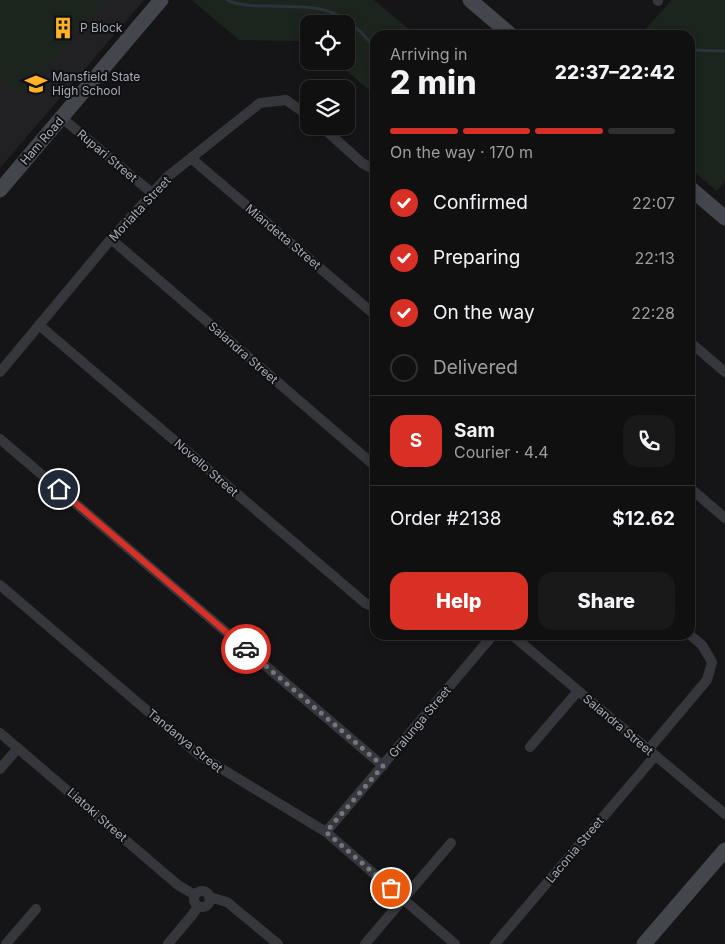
<!DOCTYPE html>
<meta charset="utf-8">
<style>
:root{--surface:#101011;--page:#19191a;--text:#f1f3f6;--muted:#9c9d9f;--line:#303031;--accent:#d93025}
body{margin:0;font-family:Inter,sans-serif;background:var(--page);color:var(--text);height:100vh;display:flex;flex-direction:column;font-size:19px;white-space:nowrap}
*{box-sizing:border-box;margin:0}
p{font-size:16px;color:var(--muted)}
.icon{flex:none;width:28px;height:28px;fill:none;stroke:currentColor;stroke-width:2;stroke-linecap:round;stroke-linejoin:round}
.map{position:relative;flex:1;overflow:hidden}
.panel{position:absolute;left:370px;top:30px;width:325px;height:610px;display:flex;flex-direction:column;background:var(--surface);border-radius:15px;box-shadow:0 2px 8px #0003,0 0 0 1px var(--line)}
.panel>*{flex:none}
.controls{position:absolute;left:300px;top:15px;display:grid;gap:10px}
.controls a{display:grid;place-items:center;width:55px;height:55px;border-radius:10px;background:var(--surface);box-shadow:0 2px 8px #0003,0 0 0 1px var(--line);font-size:25px}
.pin{position:absolute;display:grid;place-items:center;width:42px;height:42px;color:#fff;margin:-21px;border:2px solid #fff;border-radius:50%;box-shadow:0 1px 5px #0007}
.courier{position:absolute;display:grid;place-items:center;width:50px;height:50px;margin:-25px;border:4px solid #d93025;border-radius:50%;background:#fff;color:#222;box-shadow:0 1px 6px #0007}
.headline em{font-style:normal;font-weight:800}
.headline div{display:flex;flex-direction:column-reverse}
.headline{display:flex;align-items:center;justify-content:space-between;height:85px;padding:0 20px}
h1{font-size:32px;font-weight:800;line-height:38px}
.bar{display:grid;grid-template-columns:repeat(4,1fr);gap:8px 5px;align-content:center;height:60px;padding:0 20px}
.bar i{height:6px;border-radius:4px;background:var(--line)}
.bar .selected{background:var(--accent)}
.bar p{grid-column:span 4}
.line{display:flex;align-items:center;gap:12px;padding:0 20px;border-top:1px solid var(--line)}
.line div{flex:1}
.round{display:grid;place-items:center;flex:none;width:52px;height:52px;border-radius:15px;background:var(--page)}
ol{padding:0 20px;list-style:none}
li{display:flex;align-items:center;gap:15px;height:55px}
li p{margin-inline-start:auto}
li .icon{padding:5px;border-radius:50%;background:var(--accent);color:#fff;stroke-width:4}
li:last-child{color:var(--muted)}
li i{width:28px;height:28px;border:2px solid var(--line);border-radius:50%}
.cta{display:flex;gap:10px;margin-top:auto;padding:10px 20px}
.cta a{flex:1;height:58px;border-radius:15px;background:var(--accent);color:#fff;font-size:20px;font-weight:800;line-height:58px;text-align:center}
.cta a+a{background:var(--page);color:var(--text)}
.map>svg:first-child{display:block}
</style>
<div class="map">
<svg width="725" height="944" viewBox="0 0 725 944">
<rect width="100%" height="100%" fill="#151517"/>
<path fill="#212124" d="M 0,0 L 144,0 L 0,168 Z"/>
<g fill="#1c251d">
<path d="M 0,0 L 104,0 L 23,96 L 0,76 Z"/>
<path d="M 192,0 L 374,0 L 416,35 L 375,35 L 375,95 L 335,61 L 346,61 L 346,24 L 309,24 L 309,44 L 303,41 L 239,40 Z"/>
<path d="M 672,0 L 725,0 L 725,181 L 717,191 L 690,168 L 690,35 L 640,35 Z"/>
</g>
<g fill="none" stroke-linecap="round" stroke-linejoin="round">
<g stroke="#2a343c" stroke-width="3">
<path d="M 227,0 C 241,6 254,6 269,6 C 320,7 341,5 375,48"/>
<path d="M 690,50 L 725,51"/>
</g>
<g stroke="#35373c" stroke-width="10">
<path d="M 658,0 L 658,1"/>
<path d="M 62,118 L 152,193"/>
<path d="M 321,126 L 362,163 L 375,170"/>
<path d="M 192,159 L 375,315"/>
<path d="M 111,239 L 375,466"/>
<path d="M 39,325 L 365,603 L 375,607"/>
<path d="M 690,342 L 725,372"/>
<path d="M 0,372 L 111,239 L 166,178 L 260,103 L 286,100 L 309,116"/>
<path d="M 0,439 L 383,766"/>
<path d="M 690,488 L 725,518"/>
<path d="M 0,585 L 199,755 L 326,832 L 455,944"/>
<path d="M 512,635 L 725,814"/>
<path d="M 0,733 L 178,885 L 195,895"/>
<path d="M 530,747 L 578,691"/>
<path d="M 648,750 L 707,680 L 712,662 L 702,645 L 690,635"/>
<path d="M 0,769 L 18,748"/>
<path d="M 326,832 L 493,635"/>
<circle cx="202" cy="899" r="8"/>
<path d="M 209,897 L 227,902 L 278,944"/>
<path d="M 6,944 L 36,909"/>
<path d="M 168,944 L 193,914 L 198,906"/>
<path d="M 365,944 L 451,843"/>
<path d="M 495,944 L 655,756"/>
</g>
<g stroke="#43464d" stroke-width="15">
<path d="M 470,0 L 511,35"/>
<path d="M 690,188 L 725,218"/>
<path d="M 0,190 L 161,0"/>
<path d="M 644,944 L 725,850"/>
</g>
</g>
<g fill="none" stroke-linecap="round" stroke-linejoin="round">
<path stroke="#737680" stroke-width="5" stroke-dasharray="0 9" d="M 246,649 L 383,766 L 326,832 L 391,888"/>
<path stroke="#d93025" stroke-width="6" d="M 59,489 L 246,649"/>
</g>
<defs>
<g id="building-bare" transform="scale(1.725)"><path d="M-4-6H4V6H1V3H-1V6H-4ZM-2.5-4.3h1.7v1.8h-1.7ZM.8-4.3h1.7v1.8H.8ZM-2.5-1h1.7V.8h-1.7ZM.8-1h1.7V.8H.8Z" fill="#ffb325" stroke="#101012" stroke-width="2.5" paint-order="stroke"/></g>
<g id="school-bare" transform="scale(1.725)"><path d="M0-5L7-2L0 1L-7-2ZM-4 1L0 2.5L4 1V4Q0 6-4 4Z" fill="#ffb325" stroke="#101012" stroke-width="2.5" paint-order="stroke"/></g>
</defs>
<g fill-rule="evenodd">
<use href="#building-bare" x="63" y="28"/>
<use href="#school-bare" x="36" y="84"/>
</g>
<g text-anchor="middle" stroke-width="4" stroke-linejoin="round" paint-order="stroke">
<g font-size="12" fill="#a5abb8" stroke="#101012" text-anchor="start">
<text x="80" y="32">P Block</text>
<text x="52" y="81">Mansfield State<tspan x="52" dy="14">High School</tspan></text>
</g>
<g font-size="12" fill="#a5abb8" stroke="#101012">
<text transform="translate(42 141) rotate(-49)" y="4">Ham Road</text>
<text transform="translate(107 156) rotate(40)" y="4">Rupari Street</text>
<text transform="translate(140 209) rotate(-47)" y="4">Morialta Street</text>
<text transform="translate(283 237) rotate(40)" y="4">Miandetta Street</text>
<text transform="translate(243 353) rotate(41)" y="4">Salandra Street</text>
<text transform="translate(206 468) rotate(41)" y="4">Novello Street</text>
<text transform="translate(420 722) rotate(-50)" y="4">Gralunga Street</text>
<text transform="translate(618 725) rotate(40)" y="4">Salandra Street</text>
<text transform="translate(185 741) rotate(39)" y="4">Tandanya Street</text>
<text transform="translate(97 815) rotate(41)" y="4">Liatoki Street</text>
<text transform="translate(575 850) rotate(-50)" y="4">Laconia Street</text>
</g>
</g>
</svg>
<div class="controls">
<a><svg class="icon" aria-label="locate" viewBox="0 0 24 24"><circle cx="12" cy="12" r="6"/><path d="M12 2v4M12 18v4M2 12h4M18 12h4"/></svg></a>
<a><svg class="icon" aria-label="layers" viewBox="0 0 24 24"><path d="M12 4l9 5-9 5-9-5zM3 14l9 5 9-5"/></svg></a>
</div>
<div class="pin" style="left:391px;top:888px;background:#ea580c"><svg class="icon" aria-label="bag" viewBox="0 0 24 24"><path d="M5 8h14l-1 12H6zM9 8a3 3 0 0 1 6 0"/></svg></div>
<div class="pin" style="left:59px;top:489px;background:#1f2937"><svg class="icon" aria-label="home" viewBox="0 0 24 24"><path d="M3 11l9-7 9 7M6 9v11h12V9"/></svg></div>
<div class="courier" style="left:246px;top:649px"><svg class="icon" aria-label="car" viewBox="0 0 24 24"><path d="M5 17H2v-5l4-1 3-4h7l3 4 3 1v5h-3M9 17h6M6 11h13"/><circle cx="7" cy="17" r="2"/><circle cx="17" cy="17" r="2"/></svg></div>
<section class="panel">
<div class="headline"><div><h1>2 min</h1><p>Arriving in</p></div><em>22:37–22:42</em></div>
<div class="bar"><i class="selected"></i><i class="selected"></i><i class="selected"></i><i></i><p>On the way · 170 m</p></div>
<ol>
<li><svg class="icon" aria-label="check" viewBox="0 0 24 24"><path d="M5 12l5 5 9-10"/></svg>Confirmed<p>22:07</p></li>
<li><svg class="icon" aria-label="check" viewBox="0 0 24 24"><path d="M5 12l5 5 9-10"/></svg>Preparing<p>22:13</p></li>
<li><svg class="icon" aria-label="check" viewBox="0 0 24 24"><path d="M5 12l5 5 9-10"/></svg>On the way<p>22:28</p></li>
<li><i></i>Delivered</li>
</ol>
<div class="line" style="height:90px"><b class="round" style="background:var(--accent);color:#fff">S</b><div><b>Sam</b><p>Courier · 4.4</p></div><a class="round"><svg class="icon" aria-label="phone" viewBox="0 0 24 24"><path d="M5 4h4l2 5-3 2q2 4 5 5l2-3 5 2v4C11 20 4 13 5 4z"/></svg></a></div>
<div class="line" style="height:65px"><div>Order #2138</div><b>$12.62</b></div>
<div class="cta"><a>Help</a><a>Share</a></div>
</section>
</div>
